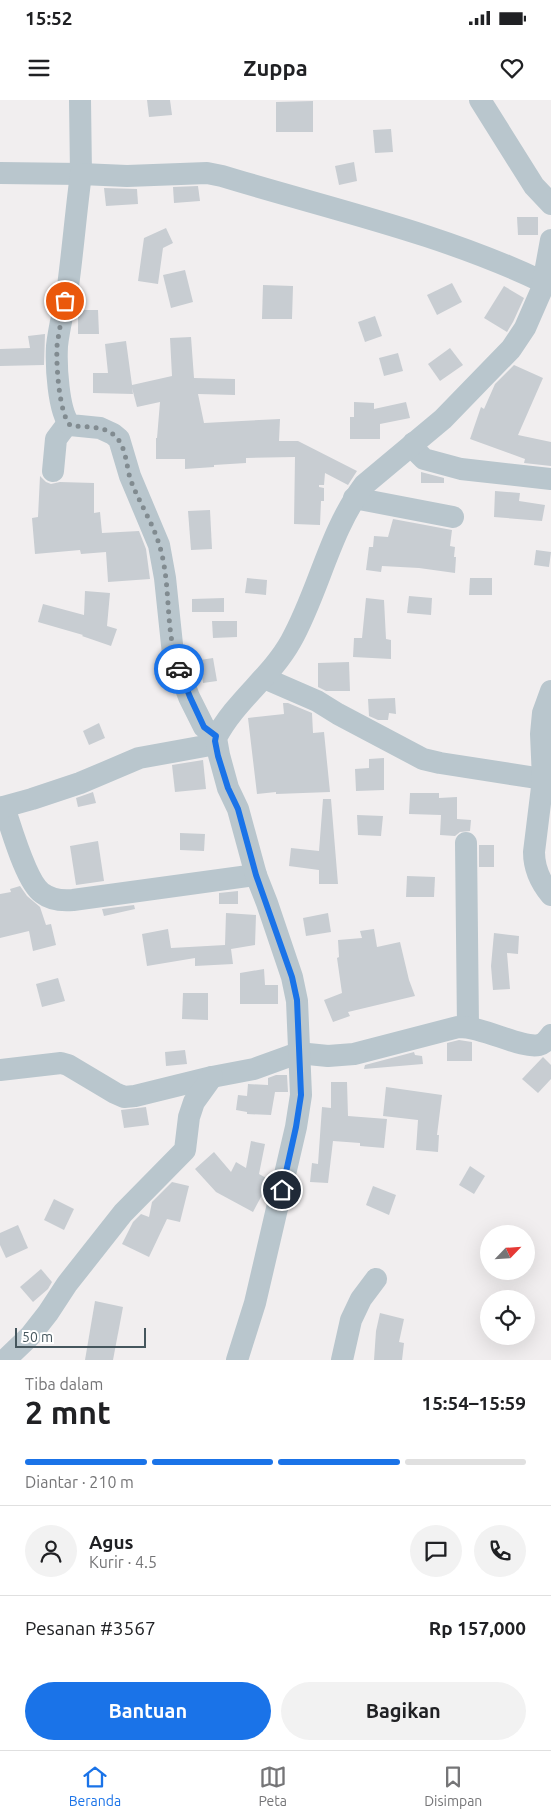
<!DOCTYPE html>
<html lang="id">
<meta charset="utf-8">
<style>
:root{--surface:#fff;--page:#f2f2f2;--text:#202124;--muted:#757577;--line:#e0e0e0;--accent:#1a73e8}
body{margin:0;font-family:Ubuntu,sans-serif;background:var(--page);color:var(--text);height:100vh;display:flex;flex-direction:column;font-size:19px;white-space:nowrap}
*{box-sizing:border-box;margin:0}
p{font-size:16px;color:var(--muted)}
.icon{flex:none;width:28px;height:28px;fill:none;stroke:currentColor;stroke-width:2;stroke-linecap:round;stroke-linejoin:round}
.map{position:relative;height:1260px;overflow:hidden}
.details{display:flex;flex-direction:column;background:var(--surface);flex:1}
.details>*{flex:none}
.needle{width:32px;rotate:65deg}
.buttons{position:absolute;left:480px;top:1125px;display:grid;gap:10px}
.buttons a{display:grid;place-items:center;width:55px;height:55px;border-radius:50%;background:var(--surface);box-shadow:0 5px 20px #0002;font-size:25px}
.scale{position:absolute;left:15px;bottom:12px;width:131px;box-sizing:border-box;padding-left:5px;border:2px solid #45565d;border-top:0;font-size:14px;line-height:18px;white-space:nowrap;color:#45565d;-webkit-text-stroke:4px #fff;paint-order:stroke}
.pin{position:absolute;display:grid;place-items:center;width:42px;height:42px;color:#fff;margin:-21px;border:2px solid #fff;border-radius:50%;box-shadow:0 1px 5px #0007}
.courier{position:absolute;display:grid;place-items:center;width:50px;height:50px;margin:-25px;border:4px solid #1a73e8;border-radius:50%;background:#fff;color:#222;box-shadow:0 1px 6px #0007}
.overview em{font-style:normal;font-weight:600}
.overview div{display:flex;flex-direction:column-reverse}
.overview{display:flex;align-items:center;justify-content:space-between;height:85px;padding:0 25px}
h1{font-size:32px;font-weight:600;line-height:38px}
.bar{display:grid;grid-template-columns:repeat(4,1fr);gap:8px 5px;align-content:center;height:60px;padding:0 25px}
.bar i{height:6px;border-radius:4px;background:var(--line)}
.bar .current{background:var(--accent)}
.bar p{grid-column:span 4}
.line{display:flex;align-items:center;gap:12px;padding:0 25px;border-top:1px solid var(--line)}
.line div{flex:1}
.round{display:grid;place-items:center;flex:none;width:52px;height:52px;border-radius:26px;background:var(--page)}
.cta{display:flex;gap:10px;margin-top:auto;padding:10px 25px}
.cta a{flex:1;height:58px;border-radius:30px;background:var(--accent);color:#fff;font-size:20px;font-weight:600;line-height:58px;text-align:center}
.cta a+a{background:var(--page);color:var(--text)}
.status{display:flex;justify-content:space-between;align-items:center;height:35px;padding:0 25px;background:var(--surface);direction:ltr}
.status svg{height:14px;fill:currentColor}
header{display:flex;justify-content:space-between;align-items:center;height:65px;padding:0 25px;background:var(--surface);font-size:22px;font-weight:600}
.tabs{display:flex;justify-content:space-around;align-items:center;height:70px;border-top:1px solid var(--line);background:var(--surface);font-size:14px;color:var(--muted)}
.tabs a{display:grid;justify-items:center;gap:2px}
.tabs .current{color:var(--accent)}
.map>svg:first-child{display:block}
</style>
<div class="status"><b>15:52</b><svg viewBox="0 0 49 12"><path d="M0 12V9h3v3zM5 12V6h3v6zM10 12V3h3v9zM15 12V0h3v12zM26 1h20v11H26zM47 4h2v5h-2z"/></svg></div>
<header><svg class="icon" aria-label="menu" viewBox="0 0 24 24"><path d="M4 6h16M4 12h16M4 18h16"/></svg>Zuppa<svg class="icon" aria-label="heart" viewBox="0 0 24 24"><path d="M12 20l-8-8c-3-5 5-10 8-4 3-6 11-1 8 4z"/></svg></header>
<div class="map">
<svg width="551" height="1260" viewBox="0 0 551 1260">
<rect width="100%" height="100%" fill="#f1eeef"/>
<g fill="#c8cdd2">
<path d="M 147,0 L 170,0 L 172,15 L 149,17 Z"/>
<path d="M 313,1 L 313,32 L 276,32 L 276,2 Z"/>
<path d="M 391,29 L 393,52 L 375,53 L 373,30 Z"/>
<path d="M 354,62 L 357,81 L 339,85 L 335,66 Z"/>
<path d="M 198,86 L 200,101 L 174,103 L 173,87 Z"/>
<path d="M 104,88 L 137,89 L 138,104 L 106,106 Z"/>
<path d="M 517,117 L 538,117 L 538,135 L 518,135 Z"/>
<path d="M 166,128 L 173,143 L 163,148 L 158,184 L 138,181 L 144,138 Z"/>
<path d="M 185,170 L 193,202 L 171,208 L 163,175 Z"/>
<path d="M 452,183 L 462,202 L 437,215 L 427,195 Z"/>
<path d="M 263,185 L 293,186 L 292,219 L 262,219 Z"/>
<path d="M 504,186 L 524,198 L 513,222 L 507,232 L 484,218 Z"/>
<path d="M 78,210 L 98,210 L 99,234 L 78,234 Z"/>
<path d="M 375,216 L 382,236 L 365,242 L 358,222 Z"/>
<path d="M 45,234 L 44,265 L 0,266 L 0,249 L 30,248 L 28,236 Z"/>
<path d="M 191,237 L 194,278 L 235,279 L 235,295 L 198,294 L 204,323 L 280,319 L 279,341 L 298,341 L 357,371 L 348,385 L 325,373 L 324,385 L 319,385 L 319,387 L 324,388 L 324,401 L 321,401 L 320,425 L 294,424 L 295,357 L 246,358 L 246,363 L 214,365 L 214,367 L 185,369 L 185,359 L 156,359 L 156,338 L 157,338 L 160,302 L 137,307 L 132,288 L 133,294 L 93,293 L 93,273 L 108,273 L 105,244 L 126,241 L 132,285 L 172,276 L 170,238 Z"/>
<path d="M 450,248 L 463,265 L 440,281 L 428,264 Z"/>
<path d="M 398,253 L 403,271 L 384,276 L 379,258 Z"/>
<path d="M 514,265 L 543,278 L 518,335 L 551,342 L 551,366 L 524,363 L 525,359 L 470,339 L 481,307 L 484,309 L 495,284 Z"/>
<path d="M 354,302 L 374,303 L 374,309 L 406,302 L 410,318 L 380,324 L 380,339 L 350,339 L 350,317 L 354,317 Z"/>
<path d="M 421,372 L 444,378 L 444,383 L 421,383 Z"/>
<path d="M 40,376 L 46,382 L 51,384 L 60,382 L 94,383 L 94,413 L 100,412 L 102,433 L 139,431 L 146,449 L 150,479 L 108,482 L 106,452 L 81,454 L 80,450 L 35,454 L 32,418 L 38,417 Z"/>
<path d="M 495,391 L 520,393 L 519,401 L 545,405 L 542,421 L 494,417 Z"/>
<path d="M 210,410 L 212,449 L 191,450 L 188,411 Z"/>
<path d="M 393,419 L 452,430 L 450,446 L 455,447 L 454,457 L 456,457 L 455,473 L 419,468 L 382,466 L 381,472 L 366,470 L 369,447 L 373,447 L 374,436 L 388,437 Z"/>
<path d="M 536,450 L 551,452 L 549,467 L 534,465 Z"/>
<path d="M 247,478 L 267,480 L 266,495 L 245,493 Z"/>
<path d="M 470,478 L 492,478 L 492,495 L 469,495 Z"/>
<path d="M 85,491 L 110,493 L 107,526 L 117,529 L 111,546 L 82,536 L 83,535 L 38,522 L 43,504 L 84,515 Z"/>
<path d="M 409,496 L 432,498 L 431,515 L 407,513 Z"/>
<path d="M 224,498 L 224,512 L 192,512 L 192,499 Z"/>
<path d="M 366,498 L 384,500 L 386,539 L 391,540 L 391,559 L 353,557 L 354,538 L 362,538 Z"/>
<path d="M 212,521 L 237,521 L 237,537 L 213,538 Z"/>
<path d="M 213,558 L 217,581 L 203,583 L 200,560 Z"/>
<path d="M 349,562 L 350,591 L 326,591 L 318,587 L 318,563 Z"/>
<path d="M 395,598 L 396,614 L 389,613 L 388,620 L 378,620 L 369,616 L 368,599 Z"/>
<path d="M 283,603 L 288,603 L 312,613 L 313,633 L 324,632 L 330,692 L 276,694 L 276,692 L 257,694 L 248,618 L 284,614 Z"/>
<path d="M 99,623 L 105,638 L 89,645 L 83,631 Z"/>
<path d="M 384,658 L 384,690 L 356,691 L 355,669 L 369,668 L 369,659 Z"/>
<path d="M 203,660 L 206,689 L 175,692 L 172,665 Z"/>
<path d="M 93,692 L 96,703 L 78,707 L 76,698 Z"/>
<path d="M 410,693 L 439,693 L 439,698 L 457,697 L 457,719 L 471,720 L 470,731 L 460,732 L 455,736 L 440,735 L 441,715 L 409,714 Z"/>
<path d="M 323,699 L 331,699 L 338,784 L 319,784 L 319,770 L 289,766 L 291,748 L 319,751 Z"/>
<path d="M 357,715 L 383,716 L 381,736 L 358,735 Z"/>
<path d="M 180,733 L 205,734 L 204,751 L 180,750 Z"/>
<path d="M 98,741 L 104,781 L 76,785 L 70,746 Z"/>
<rect x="479" y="745" width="15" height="22"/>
<path d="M 407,776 L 435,777 L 434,797 L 406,797 Z"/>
<path d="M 20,786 L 27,796 L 40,807 L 46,825 L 51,824 L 56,845 L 33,851 L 29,831 L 0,838 L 0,794 L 11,792 L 10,789 Z"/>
<path d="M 238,791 L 238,804 L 219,804 L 219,793 Z"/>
<path d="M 134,805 L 135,809 L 104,816 L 102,809 Z"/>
<path d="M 226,813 L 256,815 L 255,845 L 231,849 L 233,864 L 195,866 L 195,858 L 147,866 L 142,834 L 168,829 L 171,848 L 225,845 Z"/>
<path d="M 328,813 L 331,832 L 306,836 L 303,818 Z"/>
<path d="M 374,829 L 377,847 L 400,842 L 409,880 L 415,896 L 348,912 L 350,916 L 333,922 L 324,900 L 342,893 L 337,858 L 339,857 L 338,840 L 362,838 L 360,831 Z"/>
<path d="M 494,833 L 519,836 L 518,854 L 507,853 L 510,889 L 493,890 L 491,866 Z"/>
<path d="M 264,869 L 265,885 L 278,885 L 278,904 L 240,904 L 240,873 Z"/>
<path d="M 58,878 L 65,901 L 42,907 L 36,884 Z"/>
<path d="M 183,893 L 208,893 L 208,920 L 182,919 Z"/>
<path d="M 459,940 L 472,942 L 472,961 L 447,961 L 447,943 Z"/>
<path d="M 185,950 L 187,964 L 166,966 L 165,952 Z"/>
<path d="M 414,952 L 415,955 L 422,956 L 423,964 L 364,969 L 365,965 Z"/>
<path d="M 543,957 L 551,965 L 551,979 L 538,993 L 522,979 Z"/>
<path d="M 276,975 L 287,975 L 288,992 L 275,992 L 271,1015 L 247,1014 L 247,1012 L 236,1010 L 238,995 L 247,996 L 248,984 L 268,985 L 268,978 Z"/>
<path d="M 331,982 L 347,982 L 348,1016 L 387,1019 L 384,1048 L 360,1046 L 360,1043 L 333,1041 L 328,1083 L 310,1082 L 312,1063 L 318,1064 L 322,1007 L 331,1008 Z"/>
<path d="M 386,987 L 442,995 L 437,1035 L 439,1035 L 438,1052 L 416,1050 L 418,1020 L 383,1016 Z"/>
<path d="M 146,1007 L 149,1025 L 124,1028 L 121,1010 Z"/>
<path d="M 251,1041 L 265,1044 L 259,1074 L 270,1080 L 253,1112 L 216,1092 L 195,1069 L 214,1052 L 231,1072 L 236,1062 L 246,1068 Z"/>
<path d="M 470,1066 L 485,1076 L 474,1094 L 459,1085 Z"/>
<path d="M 172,1082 L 189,1086 L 180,1122 L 167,1119 L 149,1157 L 122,1144 L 133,1122 L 141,1114 L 149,1117 L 152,1102 Z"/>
<path d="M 373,1086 L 396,1095 L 389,1115 L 366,1105 Z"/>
<path d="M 54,1099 L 74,1109 L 64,1130 L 44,1120 Z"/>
<path d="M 18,1125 L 28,1148 L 6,1158 L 0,1145 L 0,1133 Z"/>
<path d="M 41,1169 L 52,1182 L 48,1189 L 33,1202 L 20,1187 Z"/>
<path d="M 95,1201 L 123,1207 L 113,1260 L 85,1260 Z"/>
<path d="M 380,1213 L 404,1219 L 399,1242 L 404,1243 L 402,1260 L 374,1260 L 376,1231 Z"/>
</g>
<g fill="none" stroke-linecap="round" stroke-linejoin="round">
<g stroke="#b9c6cd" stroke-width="22">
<path d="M 480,0 L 534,86 L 551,104"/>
<path d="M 0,73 L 81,74 L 80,0"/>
<path d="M 413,343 L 417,352 L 424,359 L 461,369 L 551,379"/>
<path d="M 53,371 L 56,339 L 68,323"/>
<path d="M 354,398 L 453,417"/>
<path d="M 264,578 L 317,601 L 338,614 L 423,659 L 440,663 L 543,679"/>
<path d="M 551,591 L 543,613 L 541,634 L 543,679 L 534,752 C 534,768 541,783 551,795"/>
<path d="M 216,636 L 204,627 L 189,597 L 173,554 L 165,478 L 159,445 L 130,376 L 119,339 L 113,334 L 100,328 L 70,325 C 58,311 56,265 57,246 C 59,226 65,206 68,186 C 73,149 76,111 81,74 L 127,76 L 207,73 L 222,76 C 330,109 441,133 543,182"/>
<path d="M 4,707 C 11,727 26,782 42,793 C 51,800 62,801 73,800 L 256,775"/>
<path d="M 0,708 L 32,699 L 80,683 L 139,658 L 216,644"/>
<path d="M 466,743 L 468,927"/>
<path d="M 0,970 L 61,963 L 68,965 L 115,993 L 124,997 L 135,996 L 212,977 L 254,969 L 298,953 L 328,956 L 354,954 L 458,927 C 483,926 521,949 539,945 C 544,944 548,939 551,935"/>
<path d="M 5,1260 L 30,1236 L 48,1213 L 67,1184 L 123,1113 L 185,1050 L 189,1017 L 194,1002 L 212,977"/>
<path d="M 237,1260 L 255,1203 L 296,1027 L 301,995 L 297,901 L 292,877 L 267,803 L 256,775 L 238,709 L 228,688 L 219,655 L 216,638 C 235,601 271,577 291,541 C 319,491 329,432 364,385 L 443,319 L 511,249 L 525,228 L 542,189 L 551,140"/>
<path d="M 342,1260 L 351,1220 L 361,1199 L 376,1179"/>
</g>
</g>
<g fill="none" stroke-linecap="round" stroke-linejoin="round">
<path stroke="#818b90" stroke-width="5" stroke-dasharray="0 9" d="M 65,201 C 62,216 59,231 57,246 C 56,264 59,313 70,325 C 85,328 102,325 114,335 C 126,345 126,364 130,378 C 138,401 152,421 159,444 C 172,485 164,529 179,569"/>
<path stroke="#1a73e8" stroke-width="6" d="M 179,569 L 190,597 L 204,627 L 216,636 L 215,641 L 218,656 L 228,688 L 238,709 L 256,775 L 292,877 L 297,900 L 301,995 L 296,1027 L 282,1090"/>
</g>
</svg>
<div class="buttons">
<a><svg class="needle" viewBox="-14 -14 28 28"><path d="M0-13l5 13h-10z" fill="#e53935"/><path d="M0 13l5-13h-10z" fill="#757577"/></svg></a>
<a><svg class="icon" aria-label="locate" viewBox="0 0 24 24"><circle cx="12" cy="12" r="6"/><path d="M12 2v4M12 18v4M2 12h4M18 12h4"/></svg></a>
</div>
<div class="scale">50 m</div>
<div class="pin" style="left:65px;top:201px;background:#ea580c"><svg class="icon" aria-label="bag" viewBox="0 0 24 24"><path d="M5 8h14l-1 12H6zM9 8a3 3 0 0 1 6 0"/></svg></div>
<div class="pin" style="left:282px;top:1090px;background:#1f2937"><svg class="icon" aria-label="home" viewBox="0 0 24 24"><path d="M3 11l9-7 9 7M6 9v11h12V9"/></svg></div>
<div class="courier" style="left:179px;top:569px"><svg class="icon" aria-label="car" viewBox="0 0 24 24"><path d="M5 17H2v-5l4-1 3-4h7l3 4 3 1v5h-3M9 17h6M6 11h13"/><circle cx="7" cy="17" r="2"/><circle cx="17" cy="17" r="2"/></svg></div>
</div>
<section class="details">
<div class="overview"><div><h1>2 mnt</h1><p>Tiba dalam</p></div><em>15:54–15:59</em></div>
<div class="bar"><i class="current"></i><i class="current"></i><i class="current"></i><i></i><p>Diantar · 210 m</p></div>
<div class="line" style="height:90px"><a class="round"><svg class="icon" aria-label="person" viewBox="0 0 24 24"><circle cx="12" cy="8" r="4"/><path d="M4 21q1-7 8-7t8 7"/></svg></a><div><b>Agus</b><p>Kurir · 4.5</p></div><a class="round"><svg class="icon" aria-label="chat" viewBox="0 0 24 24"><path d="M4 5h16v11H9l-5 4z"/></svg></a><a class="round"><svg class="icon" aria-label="phone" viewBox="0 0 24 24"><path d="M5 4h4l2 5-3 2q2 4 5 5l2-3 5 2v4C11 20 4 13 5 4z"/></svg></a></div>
<div class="line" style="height:65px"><div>Pesanan #3567</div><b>Rp 157,000</b></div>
<div class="cta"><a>Bantuan</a><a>Bagikan</a></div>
</section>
<nav class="tabs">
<a class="current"><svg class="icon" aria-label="home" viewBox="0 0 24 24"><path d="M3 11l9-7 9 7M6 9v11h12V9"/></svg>Beranda</a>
<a><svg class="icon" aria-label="map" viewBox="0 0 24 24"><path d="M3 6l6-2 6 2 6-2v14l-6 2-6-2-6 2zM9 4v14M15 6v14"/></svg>Peta</a>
<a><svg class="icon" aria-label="saved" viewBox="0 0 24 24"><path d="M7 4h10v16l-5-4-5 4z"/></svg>Disimpan</a>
</nav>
